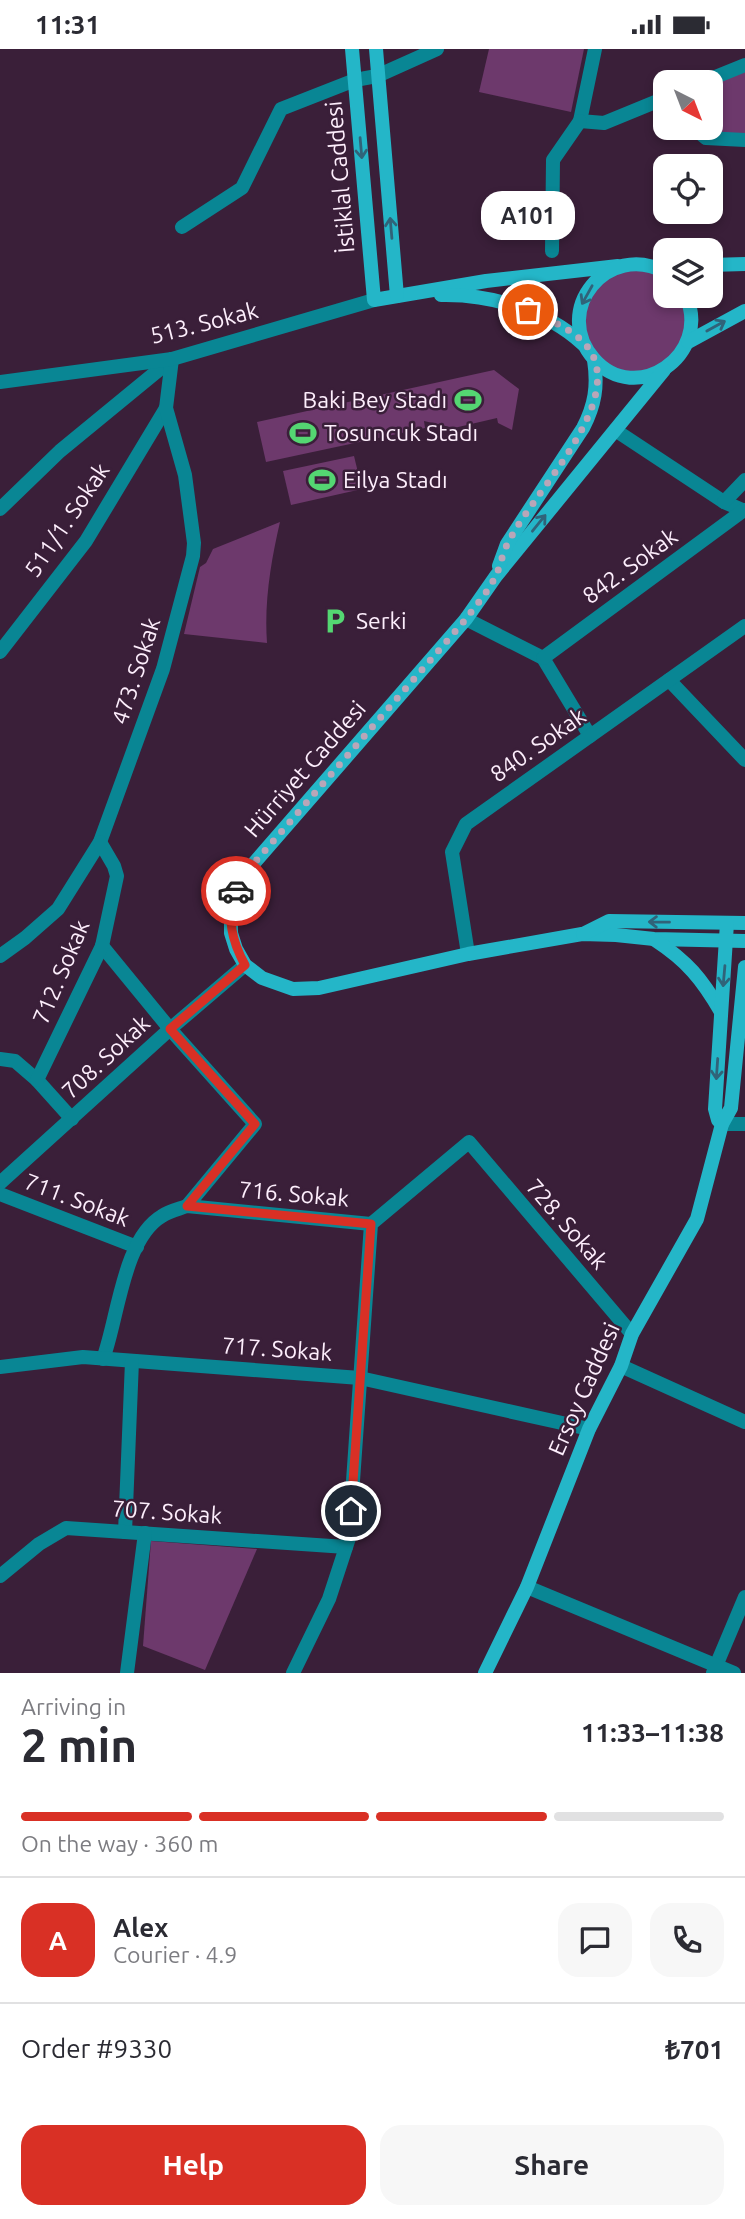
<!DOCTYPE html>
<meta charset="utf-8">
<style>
:root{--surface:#fff;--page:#f7f7f7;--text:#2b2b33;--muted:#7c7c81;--line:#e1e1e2;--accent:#d93025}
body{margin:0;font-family:Ubuntu,sans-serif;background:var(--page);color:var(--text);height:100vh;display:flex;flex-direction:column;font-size:26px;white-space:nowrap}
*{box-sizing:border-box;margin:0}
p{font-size:23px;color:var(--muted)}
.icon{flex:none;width:38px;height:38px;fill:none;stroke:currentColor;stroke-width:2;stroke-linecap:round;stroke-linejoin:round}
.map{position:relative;height:1624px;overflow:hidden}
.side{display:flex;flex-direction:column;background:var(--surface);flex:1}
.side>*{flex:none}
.needle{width:46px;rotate:138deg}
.controls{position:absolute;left:653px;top:21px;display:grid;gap:14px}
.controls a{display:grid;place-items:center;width:70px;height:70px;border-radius:14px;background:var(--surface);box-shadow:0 4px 10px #0003;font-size:35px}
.pin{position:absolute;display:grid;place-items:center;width:60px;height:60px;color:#fff;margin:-30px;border:4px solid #fff;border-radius:50%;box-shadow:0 2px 7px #0007}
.courier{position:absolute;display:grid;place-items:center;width:70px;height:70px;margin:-35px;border:5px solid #d93025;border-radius:50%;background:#fff;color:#222;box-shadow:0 2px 9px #0007}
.bubble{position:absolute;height:49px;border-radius:21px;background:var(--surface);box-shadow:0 4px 10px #0003;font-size:23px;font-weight:600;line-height:49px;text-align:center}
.overview em{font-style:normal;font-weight:600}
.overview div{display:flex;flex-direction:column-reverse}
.overview{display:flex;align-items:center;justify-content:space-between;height:119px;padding:0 21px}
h1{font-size:46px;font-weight:600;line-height:52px}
.bar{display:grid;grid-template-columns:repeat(4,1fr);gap:10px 7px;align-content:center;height:84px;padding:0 21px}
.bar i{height:9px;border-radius:5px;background:var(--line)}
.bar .current{background:var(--accent)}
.bar p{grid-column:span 4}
.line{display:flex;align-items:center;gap:18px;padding:0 21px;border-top:2px solid var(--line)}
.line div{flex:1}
.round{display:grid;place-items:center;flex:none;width:74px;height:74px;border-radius:21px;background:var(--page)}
.button{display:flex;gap:14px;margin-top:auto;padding:14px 21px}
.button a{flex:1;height:80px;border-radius:21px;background:var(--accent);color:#fff;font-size:28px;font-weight:600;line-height:80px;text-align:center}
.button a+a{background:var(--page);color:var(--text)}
.status{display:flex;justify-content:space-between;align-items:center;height:49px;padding:0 35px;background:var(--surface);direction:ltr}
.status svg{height:19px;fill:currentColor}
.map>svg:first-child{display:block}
</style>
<div class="status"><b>11:31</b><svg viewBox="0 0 49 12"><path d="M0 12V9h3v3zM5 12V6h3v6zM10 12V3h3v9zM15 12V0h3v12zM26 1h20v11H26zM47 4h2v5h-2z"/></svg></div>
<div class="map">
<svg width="745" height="1624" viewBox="0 0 745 1624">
<rect width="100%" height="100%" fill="#3a1f39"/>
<g fill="#6d396c">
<path d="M 489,0 L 584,0 L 571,63 L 479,43 Z"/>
<path d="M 745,16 L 745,91 L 694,79 L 710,79 L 710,33 Z"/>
<path d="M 618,217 L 665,223 L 665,247 L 686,247 L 691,257 L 678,309 L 627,328 L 594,311 L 580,258 Z"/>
<path d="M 494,321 L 519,340 L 512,381 L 498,374 L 497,369 L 454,379 L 424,372 L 425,379 L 266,413 L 257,373 Z"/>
<path d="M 354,407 L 362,440 L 291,456 L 283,422 Z"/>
<path d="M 280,473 C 271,512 264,553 267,594 L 184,585 L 200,518 L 206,514 L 213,500 Z"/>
<path d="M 151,1492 L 257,1500 L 205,1621 L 143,1597 Z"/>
</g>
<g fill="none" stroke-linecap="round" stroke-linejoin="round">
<g stroke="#098694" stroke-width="14">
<path d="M 595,0 L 580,72 L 604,74 L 665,49"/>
<path d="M 703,33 L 745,16"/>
<path d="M 694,79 L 706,89 L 745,91"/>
<path d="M 182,178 L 242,139 L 281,60 L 355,31 L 377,27 L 437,0"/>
<path d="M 552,202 L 553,111 L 580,72"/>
<path d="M 615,381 L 724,453 L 745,462"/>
<path d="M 724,453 L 745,431"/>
<path d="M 0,460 L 60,402 L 172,310"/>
<path d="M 466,570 L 543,609 L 590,687"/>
<path d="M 0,603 L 86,492 L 166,359"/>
<path d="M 543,609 L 744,461"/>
<path d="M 669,631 L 745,711"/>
<path d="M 102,897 L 170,980 L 255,1075 L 187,1157"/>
<path d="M 468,905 L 452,803 L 466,775 L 745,577"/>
<path d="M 0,907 L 25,889 L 58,860 L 100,793 L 163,620 L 193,507 L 194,494 L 185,426 L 166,359 L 172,310"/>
<path d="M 0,1010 L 15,1012 L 37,1031 L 72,1070"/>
<path d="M 37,1031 L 102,897 L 117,827 L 114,817 L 100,793"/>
<path d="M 722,1075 L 745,1075"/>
<path d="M 0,1134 L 170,980 L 245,916"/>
<path d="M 0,1145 L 137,1198"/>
<path d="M 103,1310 C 118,1270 123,1190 162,1167 C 169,1162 179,1160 187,1157 L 371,1175"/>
<path d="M 621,1317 L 745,1373"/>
<path d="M 0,1318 L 83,1308 L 360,1329 L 589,1380"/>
<path d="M 125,1483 L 132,1312"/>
<path d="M 0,1527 L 39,1495 L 66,1479 L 346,1498"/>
<path d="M 127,1624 L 145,1484"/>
<path d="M 293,1624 L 329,1550 L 349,1489 L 371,1175 L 469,1093 L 632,1285"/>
<path d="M 713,1624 L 745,1548"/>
</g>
<g stroke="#098694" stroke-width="14">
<path d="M 0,333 L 172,310 L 374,251"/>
<path d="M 527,1538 L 734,1624"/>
</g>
<g stroke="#24b6c8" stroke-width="14">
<path d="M 352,0 L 374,251 L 486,232 L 618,217"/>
<path d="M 376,0 L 397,247"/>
<path d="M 710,216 L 745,215"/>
<path d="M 665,223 C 608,192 551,261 594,310 C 636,358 712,306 686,247"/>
<path d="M 441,246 C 491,245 546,261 583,295"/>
<path d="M 688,293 L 745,262"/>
<path d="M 664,321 L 496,527 L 466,570 L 242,828 L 234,846 L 231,863 L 231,884 L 236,900 L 245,916 L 262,929 L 293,940 L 319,939 L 468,905 L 582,885 L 616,886 L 654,890 L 745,892"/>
<path d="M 499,517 L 507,495 L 583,379 C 595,356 598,337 594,311"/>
<path d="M 583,885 L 609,872 L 745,874"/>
<path d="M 655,891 C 687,912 702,930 721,963"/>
<path d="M 722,1075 L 718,1071 L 715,1060 L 727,874"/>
<path d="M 485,1624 L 527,1538 L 589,1380 L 621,1317 L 632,1285 L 697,1170 L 722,1075 L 731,1059 L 745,918"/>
</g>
</g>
<defs><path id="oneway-shaft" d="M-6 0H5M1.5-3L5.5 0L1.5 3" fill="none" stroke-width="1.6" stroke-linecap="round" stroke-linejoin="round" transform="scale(1.75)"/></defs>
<g stroke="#306379">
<use href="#oneway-shaft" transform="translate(361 99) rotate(85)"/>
<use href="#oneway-shaft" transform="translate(391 179) rotate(-95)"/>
<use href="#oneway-shaft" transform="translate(587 246) rotate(119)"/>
<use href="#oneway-shaft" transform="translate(716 277) rotate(-29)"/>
<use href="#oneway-shaft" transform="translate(539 474) rotate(-51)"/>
<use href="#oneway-shaft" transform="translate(659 873) rotate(-179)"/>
<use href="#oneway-shaft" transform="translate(724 927) rotate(95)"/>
<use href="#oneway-shaft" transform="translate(717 1020) rotate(94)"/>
</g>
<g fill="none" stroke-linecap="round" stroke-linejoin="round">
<path stroke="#b9a6b8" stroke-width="7" stroke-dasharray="0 12.6" d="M 236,842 L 242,828 L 466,570 C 476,556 489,542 496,526 C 501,516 502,505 507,496 C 530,447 613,368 595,312 C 586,284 551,272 528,261"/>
<path stroke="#d93025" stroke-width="9" d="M 236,842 C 226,869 232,892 245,916 L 170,980 L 255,1075 L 187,1157 L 371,1175 L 351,1462"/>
</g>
<defs>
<g id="stadium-bare" transform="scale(2.1)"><path d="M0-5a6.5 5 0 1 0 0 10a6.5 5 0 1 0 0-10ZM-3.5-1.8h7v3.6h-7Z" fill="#54d672" stroke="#3a1f39" stroke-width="2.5" paint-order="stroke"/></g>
<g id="parking-bare" transform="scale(2.1)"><path d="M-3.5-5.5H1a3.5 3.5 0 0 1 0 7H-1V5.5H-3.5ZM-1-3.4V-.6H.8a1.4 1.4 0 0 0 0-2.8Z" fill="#54d672" stroke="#3a1f39" stroke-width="2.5" paint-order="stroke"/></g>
</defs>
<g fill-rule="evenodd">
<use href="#stadium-bare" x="468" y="351"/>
<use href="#stadium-bare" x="303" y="384"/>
<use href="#stadium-bare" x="322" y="431"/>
<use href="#parking-bare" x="335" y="572"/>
</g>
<g text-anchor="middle" stroke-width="5" stroke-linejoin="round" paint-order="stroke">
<g font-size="23" fill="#fdeefc" stroke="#3a1f39">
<text transform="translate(340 128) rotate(-95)" y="8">İstiklal Caddesi</text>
<text transform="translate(204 274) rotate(-14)" y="8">513. Sokak</text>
<text transform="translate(67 471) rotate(-56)" y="8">511/1. Sokak</text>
<text transform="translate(630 517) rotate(-36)" y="8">842. Sokak</text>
<text transform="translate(136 622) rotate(-72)" y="8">473. Sokak</text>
<text transform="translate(538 696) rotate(-35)" y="8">840. Sokak</text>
<text transform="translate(305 720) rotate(-49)" y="8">Hürriyet Caddesi</text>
<text transform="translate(61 923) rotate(-67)" y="8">712. Sokak</text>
<text transform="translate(106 1008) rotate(-43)" y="8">708. Sokak</text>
<text transform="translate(294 1145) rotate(5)" y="8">716. Sokak</text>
<text transform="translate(77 1151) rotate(21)" y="8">711. Sokak</text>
<text transform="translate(567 1175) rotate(49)" y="8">728. Sokak</text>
<text transform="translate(277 1300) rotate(4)" y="8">717. Sokak</text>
<text transform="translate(584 1340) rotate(-66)" y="8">Ersoy Caddesi</text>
<text transform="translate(167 1463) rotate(4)" y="8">707. Sokak</text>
</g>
<g font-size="23" fill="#fdeefc" stroke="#3a1f39" text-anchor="start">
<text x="447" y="359" text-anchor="end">Baki Bey Stadı</text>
<text x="324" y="392">Tosuncuk Stadı</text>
<text x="343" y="439">Eilya Stadı</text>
<text x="356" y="580">Serki</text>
</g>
</g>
</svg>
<div class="controls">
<a><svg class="needle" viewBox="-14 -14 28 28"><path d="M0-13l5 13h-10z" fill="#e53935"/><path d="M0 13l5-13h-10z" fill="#7c7c81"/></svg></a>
<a><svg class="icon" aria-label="locate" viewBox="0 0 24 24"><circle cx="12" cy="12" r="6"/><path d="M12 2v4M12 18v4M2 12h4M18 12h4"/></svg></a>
<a><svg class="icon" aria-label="layers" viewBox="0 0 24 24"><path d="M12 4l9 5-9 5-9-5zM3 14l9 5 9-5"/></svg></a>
</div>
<div class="pin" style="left:528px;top:261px;background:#ea580c"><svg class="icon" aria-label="bag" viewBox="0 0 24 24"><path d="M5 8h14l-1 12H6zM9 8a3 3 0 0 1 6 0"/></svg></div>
<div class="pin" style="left:351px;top:1462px;background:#1f2937"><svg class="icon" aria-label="home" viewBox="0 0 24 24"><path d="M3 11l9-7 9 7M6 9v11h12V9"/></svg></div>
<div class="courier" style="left:236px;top:842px"><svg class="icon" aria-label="car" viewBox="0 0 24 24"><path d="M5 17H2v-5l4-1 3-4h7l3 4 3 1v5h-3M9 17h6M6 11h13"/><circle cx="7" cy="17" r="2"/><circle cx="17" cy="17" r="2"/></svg></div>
<div class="bubble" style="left:481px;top:142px;width:94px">A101</div>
</div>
<section class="side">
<div class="overview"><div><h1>2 min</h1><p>Arriving in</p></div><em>11:33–11:38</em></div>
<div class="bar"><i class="current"></i><i class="current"></i><i class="current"></i><i></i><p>On the way · 360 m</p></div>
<div class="line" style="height:126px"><b class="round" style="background:var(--accent);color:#fff">A</b><div><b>Alex</b><p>Courier · 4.9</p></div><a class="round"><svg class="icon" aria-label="chat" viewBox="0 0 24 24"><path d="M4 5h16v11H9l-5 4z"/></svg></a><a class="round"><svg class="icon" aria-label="phone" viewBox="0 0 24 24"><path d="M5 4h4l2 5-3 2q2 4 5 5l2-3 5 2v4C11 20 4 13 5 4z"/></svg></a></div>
<div class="line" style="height:91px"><div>Order #9330</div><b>₺701</b></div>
<div class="button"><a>Help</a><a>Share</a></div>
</section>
